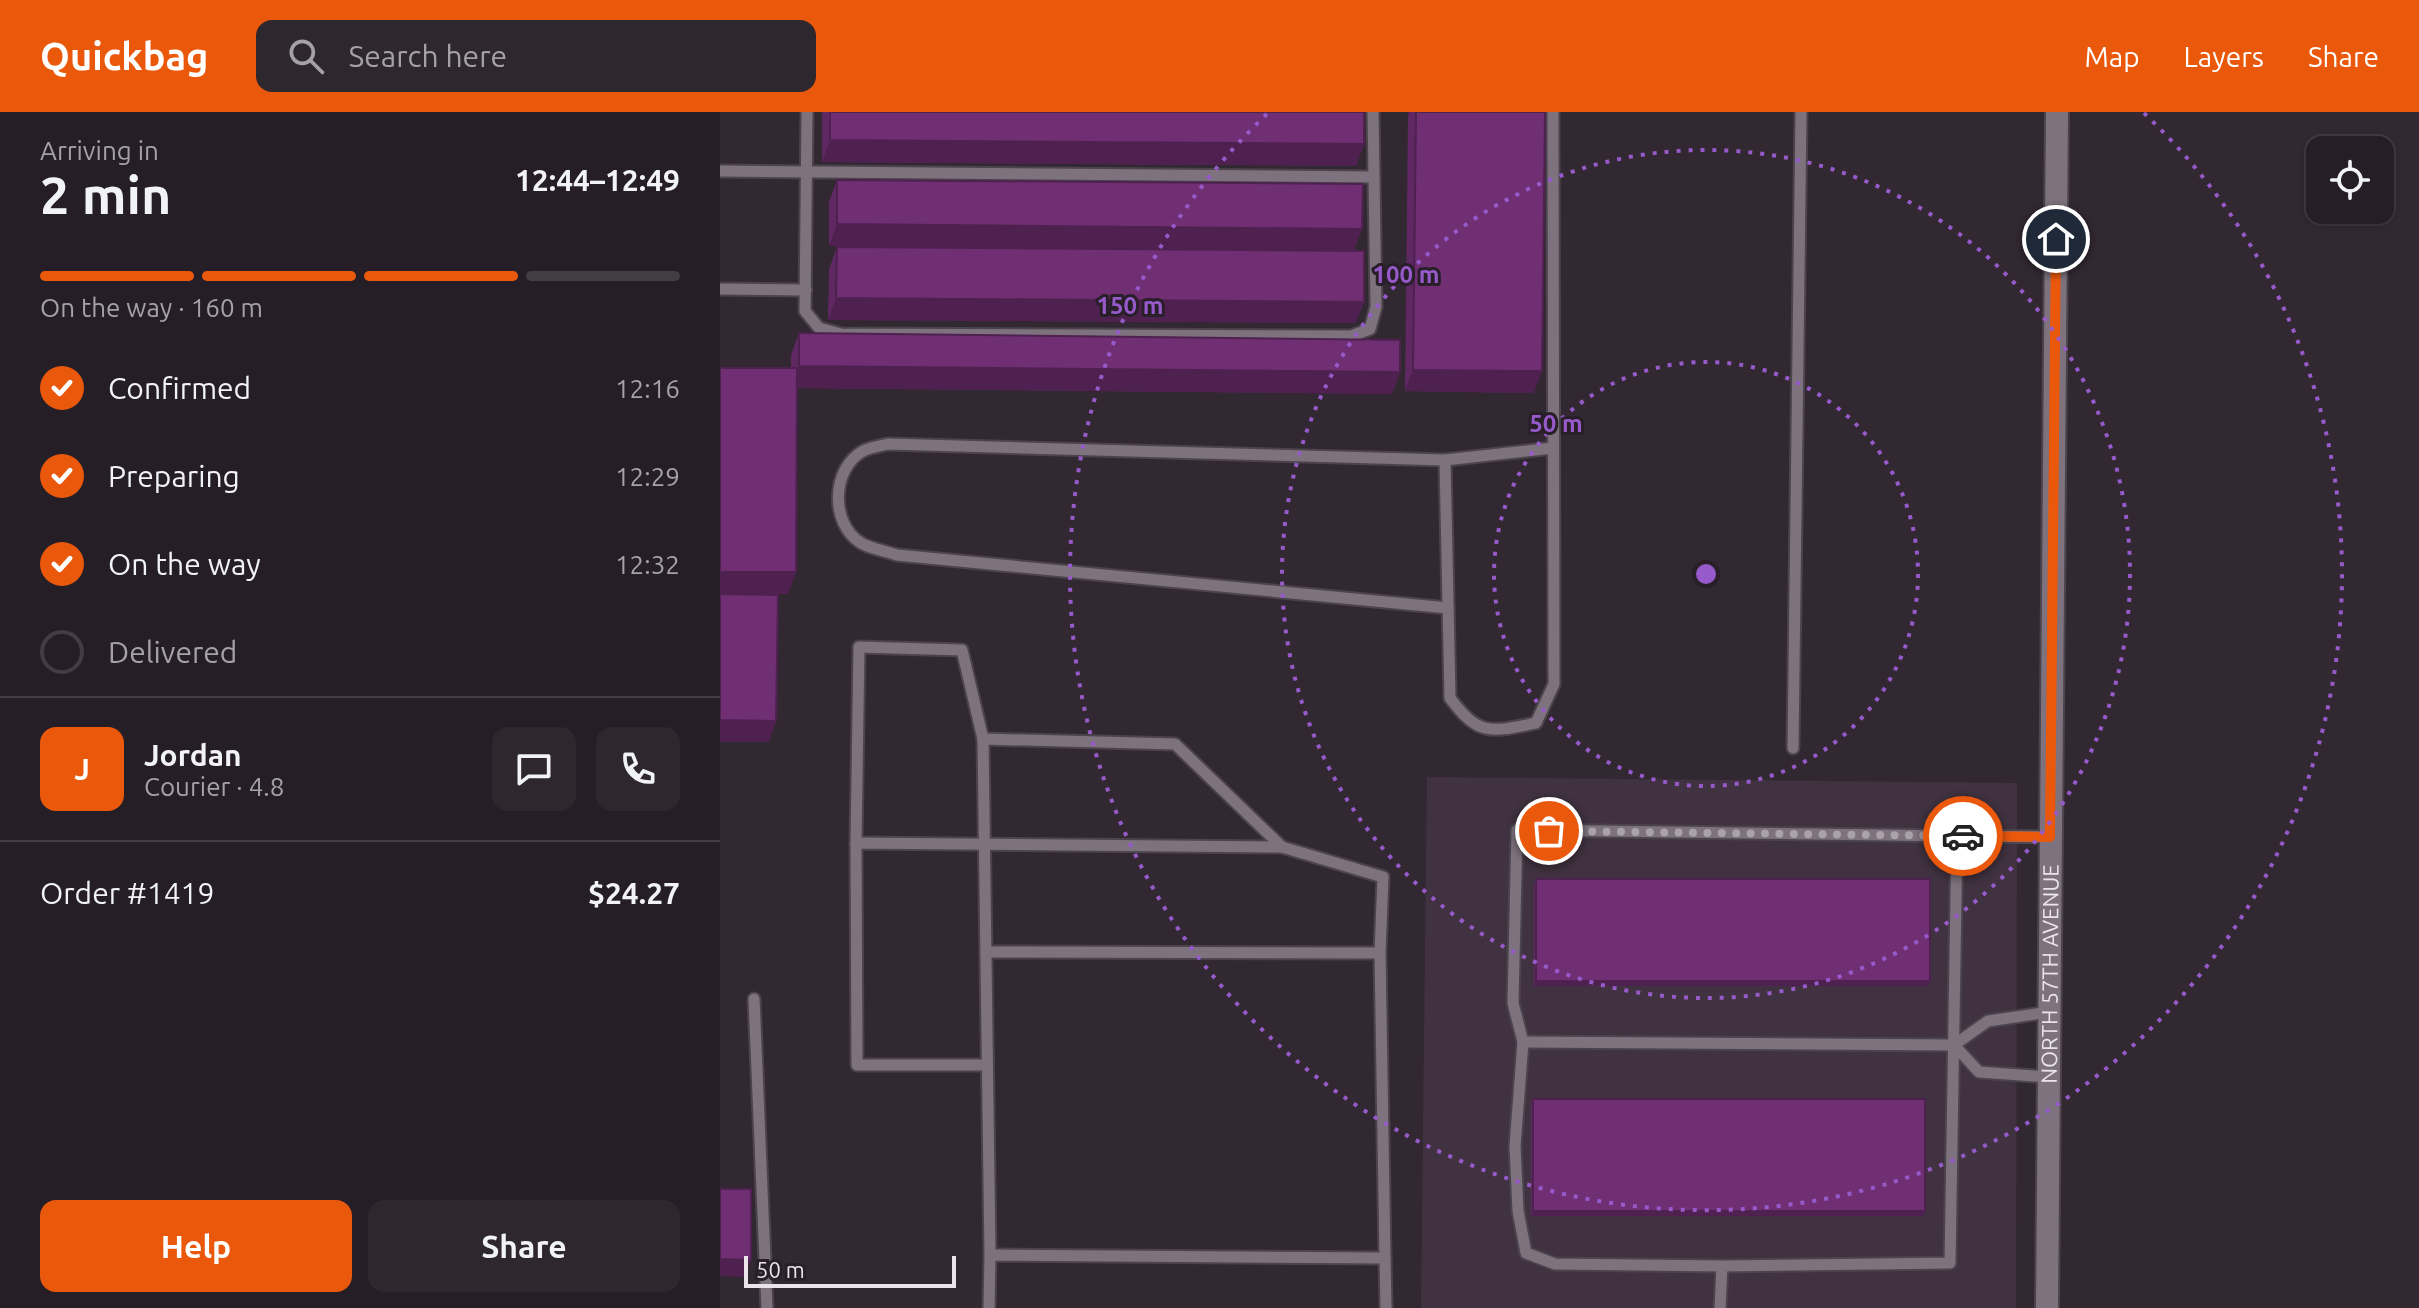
<!DOCTYPE html>
<meta charset="utf-8">
<style>
:root{--surface:#261e26;--page:#2e272e;--text:#f1f3f6;--muted:#a4a2a7;--line:#423c43;--accent:#ea580c}
body{margin:0;font-family:Ubuntu,sans-serif;background:var(--page);color:var(--text);height:100vh;display:flex;flex-direction:column;font-size:30px;white-space:nowrap}
*{box-sizing:border-box;margin:0}
p{font-size:26px;color:var(--muted)}
.icon{flex:none;width:44px;height:44px;fill:none;stroke:currentColor;stroke-width:2;stroke-linecap:round;stroke-linejoin:round}
.map{position:relative;flex:1;overflow:hidden}
.sheet{display:flex;flex-direction:column;background:var(--surface);width:720px}
.sheet>*{flex:none}
.controls{position:absolute;left:1586px;top:24px;display:grid;gap:16px}
.controls a{display:grid;place-items:center;width:88px;height:88px;border-radius:16px;background:var(--surface);box-shadow:0 2px 6px #0004,0 0 0 2px var(--line);font-size:40px}
.scale{position:absolute;left:24px;bottom:20px;width:212px;box-sizing:border-box;padding-left:8px;border:4px solid #ebe4eb;border-top:0;font-size:22px;line-height:28px;white-space:nowrap;color:#ebe4eb;-webkit-text-stroke:6px #281f28;paint-order:stroke}
.pin{position:absolute;display:grid;place-items:center;width:68px;height:68px;color:#fff;margin:-34px;border:4px solid #fff;border-radius:50%;box-shadow:0 2px 8px #0007}
.courier{position:absolute;display:grid;place-items:center;width:80px;height:80px;margin:-40px;border:6px solid #ea580c;border-radius:50%;background:#fff;color:#222;box-shadow:0 2px 10px #0007}
.summary em{font-style:normal;font-weight:700}
.summary div{display:flex;flex-direction:column-reverse}
.summary{display:flex;align-items:center;justify-content:space-between;height:136px;padding:0 40px}
h1{font-size:52px;font-weight:700;line-height:60px}
.bar{display:grid;grid-template-columns:repeat(4,1fr);gap:12px 8px;align-content:center;height:96px;padding:0 40px}
.bar i{height:10px;border-radius:6px;background:var(--line)}
.bar .selected{background:var(--accent)}
.bar p{grid-column:span 4}
.line{display:flex;align-items:center;gap:20px;padding:0 40px;border-top:2px solid var(--line)}
.line div{flex:1}
.round{display:grid;place-items:center;flex:none;width:84px;height:84px;border-radius:16px;background:var(--page)}
ol{padding:0 40px;list-style:none}
li{display:flex;align-items:center;gap:24px;height:88px}
li p{margin-inline-start:auto}
li .icon{padding:8px;border-radius:50%;background:var(--accent);color:#fff;stroke-width:4}
li:last-child{color:var(--muted)}
li i{width:44px;height:44px;border:4px solid var(--line);border-radius:50%}
.button{display:flex;gap:16px;margin-top:auto;padding:16px 40px}
.button a{flex:1;height:92px;border-radius:16px;background:var(--accent);color:#fff;font-size:32px;font-weight:700;line-height:92px;text-align:center}
.button a+a{background:var(--page);color:var(--text)}
header{display:flex;align-items:center;gap:48px;box-sizing:border-box;height:112px;padding:0 40px;background:var(--accent);color:#fff}
header strong{font-size:38px}
nav{display:flex;gap:44px;margin-inline-start:auto;font-size:28px}
.search{width:560px;height:72px;background:var(--page);display:flex;align-items:center;gap:20px;box-sizing:border-box;padding:0 28px;border-radius:16px;color:var(--muted);font-size:30px}
main{display:flex;flex:1;min-height:0}
.map>svg:first-child{display:block}
</style>
<header>
<strong>Quickbag</strong>
<div class="search"><svg class="icon" aria-label="search" viewBox="0 0 24 24"><circle cx="10" cy="10" r="6"/><path d="M15 15l6 6"/></svg>Search here</div>
<nav><a>Map</a><a>Layers</a><a>Share</a></nav>
</header>
<main>
<section class="sheet">
<div class="summary"><div><h1>2 min</h1><p>Arriving in</p></div><em>12:44–12:49</em></div>
<div class="bar"><i class="selected"></i><i class="selected"></i><i class="selected"></i><i></i><p>On the way · 160 m</p></div>
<ol>
<li><svg class="icon" aria-label="check" viewBox="0 0 24 24"><path d="M5 12l5 5 9-10"/></svg>Confirmed<p>12:16</p></li>
<li><svg class="icon" aria-label="check" viewBox="0 0 24 24"><path d="M5 12l5 5 9-10"/></svg>Preparing<p>12:29</p></li>
<li><svg class="icon" aria-label="check" viewBox="0 0 24 24"><path d="M5 12l5 5 9-10"/></svg>On the way<p>12:32</p></li>
<li><i></i>Delivered</li>
</ol>
<div class="line" style="height:144px"><b class="round" style="background:var(--accent);color:#fff">J</b><div><b>Jordan</b><p>Courier · 4.8</p></div><a class="round"><svg class="icon" aria-label="chat" viewBox="0 0 24 24"><path d="M4 5h16v11H9l-5 4z"/></svg></a><a class="round"><svg class="icon" aria-label="phone" viewBox="0 0 24 24"><path d="M5 4h4l2 5-3 2q2 4 5 5l2-3 5 2v4C11 20 4 13 5 4z"/></svg></a></div>
<div class="line" style="height:104px"><div>Order #1419</div><b>$24.27</b></div>
<div class="button"><a>Help</a><a>Share</a></div>
</section>
<div class="map">
<svg width="1699" height="1196" viewBox="0 0 1699 1196">
<rect width="100%" height="100%" fill="#322832"/>
<path fill="#403240" d="M 707,665 L 1297,671 L 1296,1196 L 701,1196 Z"/>
<g fill="none" stroke-linecap="round" stroke-linejoin="round">
<g stroke="#4b444c" stroke-width="15">
<g id="service">
<path d="M 87,0 L 85,199 L 99,216 L 121,222 L 631,224 L 650,217 L 656,195 L 653,0"/>
<path d="M 0,59 L 654,65"/>
<path d="M 0,177 L 86,178"/>
<path d="M 833,336 L 725,348 L 730,586 C 759,625 771,620 816,611 L 834,572 L 833,0"/>
<path d="M 725,348 L 168,332 C 160,334 150,335 143,339 C 111,357 110,412 141,431 C 151,437 166,439 177,443 L 728,496"/>
<path d="M 1073,636 L 1081,0"/>
<path d="M 1237,724 L 1330,725"/>
<path d="M 136,731 L 139,535 L 242,538 L 263,627"/>
<path d="M 266,840 L 660,841"/>
<path d="M 34,887 L 47,1196"/>
<path d="M 803,930 L 1234,933"/>
<path d="M 265,953 L 137,953 L 136,731 L 562,735"/>
<path d="M 1328,965 L 1259,960 L 1234,933 L 1268,909 L 1329,900"/>
<path d="M 270,1143 L 263,627 L 455,632 L 562,735 L 663,765 L 660,841 L 665,1146"/>
<path d="M 269,1196 L 270,1143 L 665,1146 L 666,1196"/>
<path d="M 1000,1196 L 1002,1154 L 1230,1151 L 1237,724 L 797,718 L 793,891 L 803,930 L 795,1034 L 798,1099 L 806,1141 L 835,1152 L 1002,1154"/>
</g>
</g>
<g stroke="#4b444c" stroke-width="26">
<g id="tertiary">
<path id="s1" d="M 1327,1196 L 1337,0"/>
</g>
</g>
<use href="#service" stroke="#7d727d" stroke-width="11"/>
<use href="#tertiary" stroke="#7d727d" stroke-width="22"/>
</g>
<g fill="#5f2862">
<path d="M 102,0 L 644,0 L 644,32 L 636,54 L 102,50 Z"/>
<path d="M 689,0 L 825,0 L 814,281 L 685,279 L 688,3 Z"/>
<path d="M 117,68 L 642,117 L 634,138 L 109,134 L 109,90 Z"/>
<path d="M 117,135 L 636,211 L 108,208 L 109,157 Z"/>
<path d="M 79,221 L 680,260 L 672,282 L 77,276 L 68,482 L 0,482 L 71,256 L 71,243 Z"/>
<path d="M 816,767 L 1210,869 L 1208,874 L 814,874 L 814,773 Z"/>
<path d="M 813,987 L 1205,1099 L 1203,1104 L 811,1104 L 811,992 Z"/>
</g>
<g fill="#4e2150">
<path d="M 110,28 L 644,32 L 636,54 L 102,50 Z"/>
<path d="M 117,112 L 642,117 L 634,138 L 109,134 Z"/>
<path d="M 116,186 L 644,190 L 636,211 L 108,208 Z"/>
<path d="M 79,254 L 680,260 L 672,282 L 71,276 Z"/>
<path d="M 693,258 L 822,259 L 814,281 L 685,279 Z"/>
<path d="M 0,460 L 76,460 L 68,482 L 0,482 Z"/>
<path d="M 0,608 L 56,609 L 49,630 L 0,630 Z"/>
<path d="M 816,869 L 1210,869 L 1208,874 L 814,874 Z"/>
<path d="M 813,1099 L 1205,1099 L 1203,1104 L 811,1104 Z"/>
<path d="M 0,1147 L 31,1148 L 25,1165 L 0,1164 Z"/>
</g>
<g fill="#6f2f72" stroke="#4e2150" stroke-width="2">
<path d="M 110,0 L 644,0 L 644,32 L 110,28 Z"/>
<path d="M 696,0 L 825,0 L 822,259 L 693,258 Z"/>
<path d="M 117,68 L 643,72 L 642,117 L 117,112 Z"/>
<path d="M 117,135 L 644,139 L 644,190 L 116,186 Z"/>
<path d="M 79,221 L 680,228 L 680,260 L 79,254 Z"/>
<path d="M 0,256 L 77,256 L 76,460 L 0,460 Z"/>
<path d="M 0,482 L 58,483 L 56,609 L 0,608 Z"/>
<rect x="816" y="767" width="394" height="102"/>
<rect x="813" y="987" width="392" height="112"/>
<path d="M 0,1077 L 31,1077 L 31,1148 L 0,1147 Z"/>
</g>
<g fill="none" stroke-linecap="round" stroke-linejoin="round">
<path stroke="#aaa2aa" stroke-width="8" stroke-dasharray="0 14.4" d="M 829,719 L 1243,724"/>
<path stroke="#ea580c" stroke-width="10" d="M 1243,724 L 1330,725 L 1336,127"/>
</g>
<g fill="none" stroke="#975aca" stroke-width="4" stroke-dasharray="4 8">
<circle cx="986" cy="462" r="212"/>
<circle cx="986" cy="462" r="424"/>
<path d="M1424 1A636 636 0 1 1 548 1"/>
</g>
<g text-anchor="middle" stroke-width="6" stroke-linejoin="round" paint-order="stroke">
<g font-size="22" fill="#ebe4eb" stroke="#281f28">
<text dy="8" stroke="none"><textPath href="#s1" startOffset="334">NORTH 57TH AVENUE</textPath></text>
</g>
</g>
<circle cx="986" cy="462" r="12" fill="#975aca" stroke="#281f28" stroke-width="4"/>
<g font-size="24" text-anchor="middle" font-weight="bold" fill="#975aca" stroke="#281f28" stroke-width="6" stroke-linejoin="round" paint-order="stroke">
<text x="686" y="171">100 m</text>
<text x="410" y="202">150 m</text>
<text x="836" y="320">50 m</text>
</g>
</svg>
<div class="controls">
<a><svg class="icon" aria-label="locate" viewBox="0 0 24 24"><circle cx="12" cy="12" r="6"/><path d="M12 2v4M12 18v4M2 12h4M18 12h4"/></svg></a>
</div>
<div class="scale">50 m</div>
<div class="pin" style="left:829px;top:719px;background:#ea580c"><svg class="icon" aria-label="bag" viewBox="0 0 24 24"><path d="M5 8h14l-1 12H6zM9 8a3 3 0 0 1 6 0"/></svg></div>
<div class="pin" style="left:1336px;top:127px;background:#1f2937"><svg class="icon" aria-label="home" viewBox="0 0 24 24"><path d="M3 11l9-7 9 7M6 9v11h12V9"/></svg></div>
<div class="courier" style="left:1243px;top:724px"><svg class="icon" aria-label="car" viewBox="0 0 24 24"><path d="M5 17H2v-5l4-1 3-4h7l3 4 3 1v5h-3M9 17h6M6 11h13"/><circle cx="7" cy="17" r="2"/><circle cx="17" cy="17" r="2"/></svg></div>
</div>
</main>
